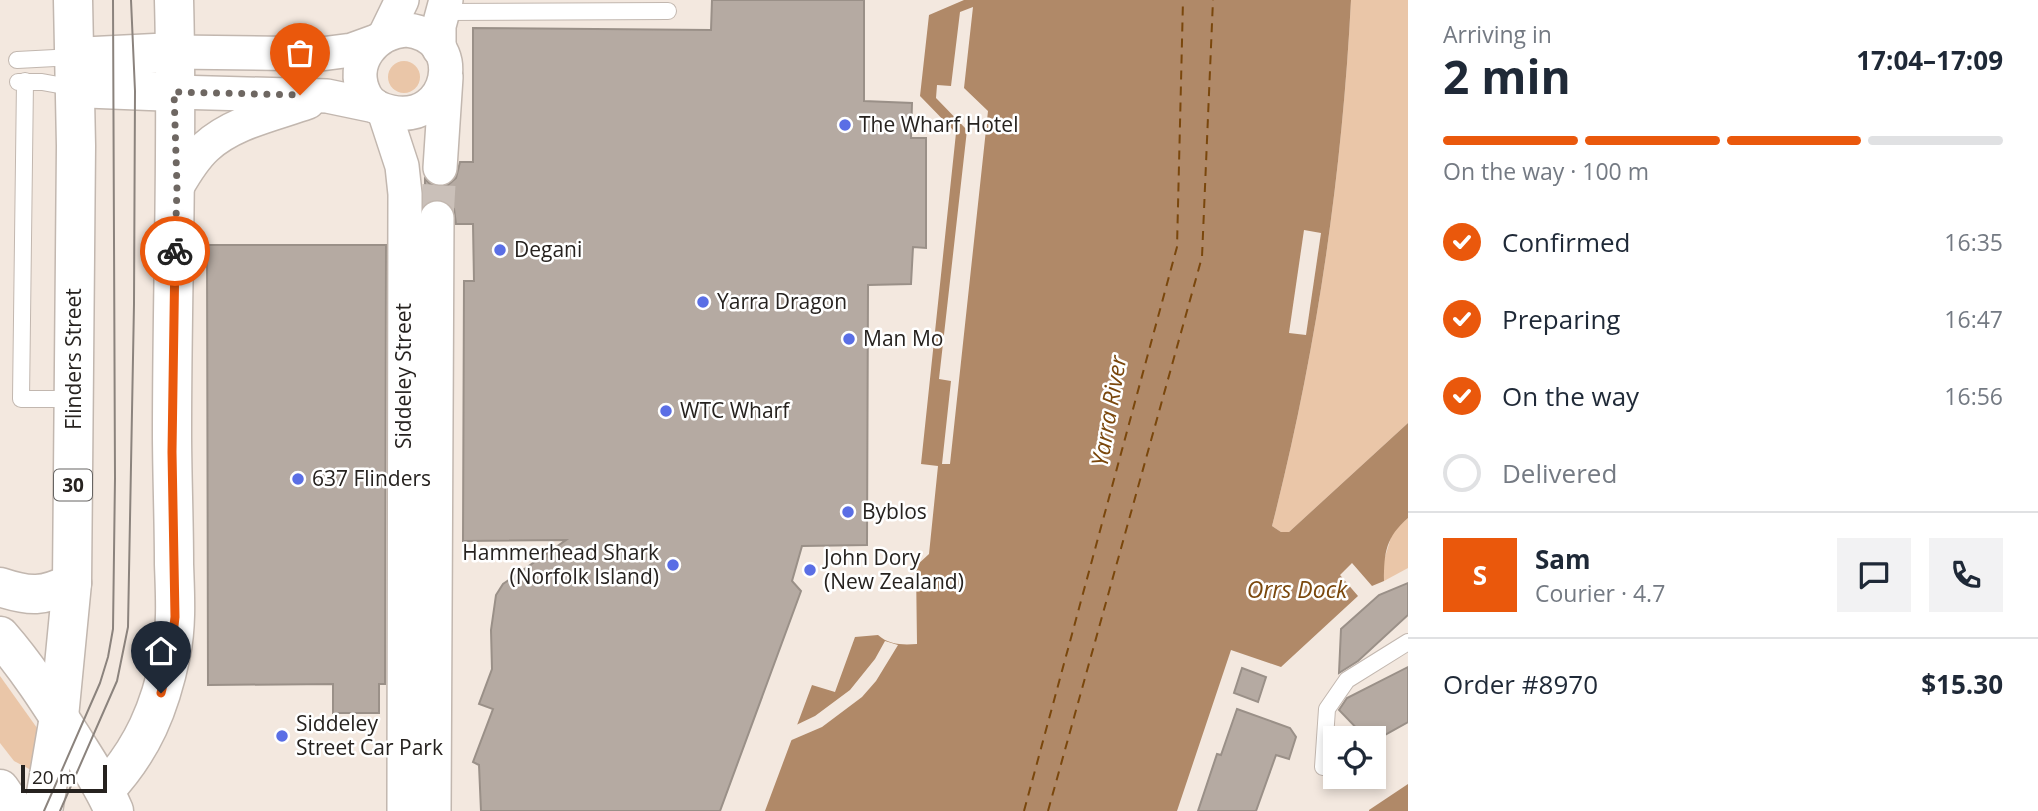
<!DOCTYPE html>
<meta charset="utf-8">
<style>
:root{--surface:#fff;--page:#f2f2f3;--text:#1f2937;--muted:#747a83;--line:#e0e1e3;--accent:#ea580c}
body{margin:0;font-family:"Open Sans",sans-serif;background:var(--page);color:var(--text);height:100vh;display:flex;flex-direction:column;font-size:26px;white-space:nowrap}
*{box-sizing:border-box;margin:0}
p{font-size:23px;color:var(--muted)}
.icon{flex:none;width:38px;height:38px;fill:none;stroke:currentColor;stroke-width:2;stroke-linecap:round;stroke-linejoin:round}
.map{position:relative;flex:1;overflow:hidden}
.sheet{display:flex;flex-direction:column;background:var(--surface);width:630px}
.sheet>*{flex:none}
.controls{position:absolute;left:1323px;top:726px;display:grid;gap:14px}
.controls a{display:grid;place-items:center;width:63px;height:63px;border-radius:0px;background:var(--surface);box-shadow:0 4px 10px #0003;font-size:35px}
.scale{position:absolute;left:21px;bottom:18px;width:86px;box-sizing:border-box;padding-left:7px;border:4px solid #26221f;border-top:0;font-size:19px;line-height:24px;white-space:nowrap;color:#26221f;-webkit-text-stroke:5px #fff;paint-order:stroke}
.pin{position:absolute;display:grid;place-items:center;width:60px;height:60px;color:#fff;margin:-72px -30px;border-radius:50% 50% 50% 0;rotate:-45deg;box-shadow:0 0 7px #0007}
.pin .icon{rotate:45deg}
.courier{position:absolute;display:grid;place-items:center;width:70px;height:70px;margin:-35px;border:5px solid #ea580c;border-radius:50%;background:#fff;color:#222;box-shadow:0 2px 9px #0007}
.overview em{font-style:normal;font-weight:700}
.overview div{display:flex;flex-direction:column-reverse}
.overview{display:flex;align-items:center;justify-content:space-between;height:119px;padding:0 35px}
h1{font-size:46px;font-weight:700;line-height:52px}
.bar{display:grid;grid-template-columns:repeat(4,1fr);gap:10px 7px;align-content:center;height:84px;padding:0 35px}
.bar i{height:9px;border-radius:5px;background:var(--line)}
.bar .active{background:var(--accent)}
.bar p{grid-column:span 4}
.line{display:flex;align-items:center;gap:18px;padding:0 35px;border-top:2px solid var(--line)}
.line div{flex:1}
.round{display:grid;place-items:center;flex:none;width:74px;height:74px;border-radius:0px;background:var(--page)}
ol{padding:0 35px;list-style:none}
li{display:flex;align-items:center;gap:21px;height:77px}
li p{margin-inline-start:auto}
li .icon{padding:7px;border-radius:50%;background:var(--accent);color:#fff;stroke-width:4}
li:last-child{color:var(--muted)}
li i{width:38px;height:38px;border:4px solid var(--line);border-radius:50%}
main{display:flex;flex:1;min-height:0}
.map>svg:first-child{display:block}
</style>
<main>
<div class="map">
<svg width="1408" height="811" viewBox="0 0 1408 811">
<rect width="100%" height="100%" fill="#f3e8df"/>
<g fill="#eac6a8">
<path d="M 1351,0 L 1408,0 L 1408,423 L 1289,532 L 1281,532 L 1272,526 C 1316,354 1342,177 1351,0 Z"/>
<circle cx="404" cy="77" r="16"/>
<path d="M 1408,518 L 1408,568 L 1384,581 L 1384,560 L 1393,531 Z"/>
<path d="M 0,676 L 47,742 L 33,771 L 14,761 L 0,743 Z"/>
</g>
<g fill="#b08968">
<path d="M 964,0 L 1351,0 C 1342,177 1316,354 1272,526 L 1281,532 L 1289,532 L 1408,423 L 1408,518 C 1386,537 1384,552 1384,581 L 1372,586 L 1352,563 L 1340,575 L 1358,596 L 1281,667 L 1231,650 L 1177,811 L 765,811 L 812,685 L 835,692 L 855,637 L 878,635 C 889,645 903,645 917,644 L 916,566 L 929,554 L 938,466 L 921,464 L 956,133 L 920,96 L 929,15 Z"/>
<path d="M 1408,784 L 1408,811 L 1369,811 L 1369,810 Z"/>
</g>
<g fill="#f3e8df">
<path d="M 973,7 L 964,88 L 988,111 L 950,464 L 942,464 L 951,381 L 939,379 L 967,130 L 936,98 L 937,85 L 951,86 L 960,12 Z"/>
<path d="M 1304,230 L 1321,233 L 1306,335 L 1289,333 Z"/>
<path d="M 885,641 L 898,645 L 876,681 L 862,697 L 822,727 L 787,742 L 792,727 L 815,716 L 850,690 L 875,659 Z"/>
</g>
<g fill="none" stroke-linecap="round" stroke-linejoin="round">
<g stroke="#7a470c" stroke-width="2" stroke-dasharray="9 7" stroke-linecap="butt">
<path d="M 1024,811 L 1177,247 L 1183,0"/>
<path d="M 1048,811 L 1202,257 L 1213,0"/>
</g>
</g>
<g fill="#b5aaa2" stroke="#9a9088" stroke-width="2">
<path d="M 712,0 L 864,0 L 864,101 L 912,103 L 911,138 L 926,138 L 926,248 L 913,247 L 911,284 L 868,285 L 867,545 L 802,546 L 792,581 L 801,591 L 720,811 L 481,811 L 479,765 L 473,762 L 493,709 L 479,704 L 492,669 L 491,630 L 496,595 L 503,584 L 566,540 L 463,541 L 464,281 L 474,281 L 473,224 L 456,224 L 454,209 L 446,201 L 436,199 L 425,204 L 425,179 L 430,184 L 438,187 L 448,185 L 456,178 L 460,162 L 473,162 L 473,28 L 711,30 Z"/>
<path d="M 207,245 L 386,245 L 385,684 L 379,684 L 379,713 L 333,713 L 333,684 L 208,685 Z"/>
<path d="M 1408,583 L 1408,615 L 1358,661 L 1339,673 L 1341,629 L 1379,595 Z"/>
<path d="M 1408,667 L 1408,722 L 1374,741 L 1374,738 L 1366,738 L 1339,710 L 1347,698 Z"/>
<path d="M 1242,668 L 1266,677 L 1258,702 L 1234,693 Z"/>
<path d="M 1237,709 L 1290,728 L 1296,737 L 1289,759 L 1276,755 L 1256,811 L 1198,811 L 1217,754 L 1221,755 Z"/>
</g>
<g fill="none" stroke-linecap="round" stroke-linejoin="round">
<path stroke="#cac0b9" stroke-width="33" stroke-dasharray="33 17" stroke-linecap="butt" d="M 437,218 L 440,168"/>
<g stroke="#c2b7af" stroke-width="18">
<g id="service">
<path d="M 443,12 L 668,11"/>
<path d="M 17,60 L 74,57"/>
<path d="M 25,81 L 21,399 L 74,399"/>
<path d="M 18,82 L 42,82 L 75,88"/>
<path d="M 1323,767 L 1327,709 L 1347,680 L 1408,642"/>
</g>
</g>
<g stroke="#c2b7af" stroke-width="36">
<g id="minor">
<path d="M 407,30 C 469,37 451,125 391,112 C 381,110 370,105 365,95 C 349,63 374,32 407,30 Z"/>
<path d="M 385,35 L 402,0"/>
<path d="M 439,49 L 439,26 L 446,0"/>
<path d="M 175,52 L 321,54 L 352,50 L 374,42"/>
<path d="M 175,92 L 327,96 L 375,106"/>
<path d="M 384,111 L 402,166 L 405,194 L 404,811"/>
<path d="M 440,168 L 446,77"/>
<path d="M 177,187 C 185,173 194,158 206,147 C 233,122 275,114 308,102"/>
<path d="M 434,811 L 437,218"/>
</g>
</g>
<g stroke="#c2b7af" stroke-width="41">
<g id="primary">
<path d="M 75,57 L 175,52"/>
<path d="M 75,88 L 175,92"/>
<path d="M 0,587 C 30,597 43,597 72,583"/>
<path d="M 59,717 L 72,583 L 76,146 L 73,0"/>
<path d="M 105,790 C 143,749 160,708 171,654 C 177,624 175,594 174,564 C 174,519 172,475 172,431 C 172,287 178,144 174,0"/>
</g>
</g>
<g stroke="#c2b7af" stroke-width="41">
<g id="trunk">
<path d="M 0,636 C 28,668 50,703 73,739 C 88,763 103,785 114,811"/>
<path d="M 0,789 L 15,811"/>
<path d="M 43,811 L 59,717"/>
</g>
</g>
<use href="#service" stroke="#fff" stroke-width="16"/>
<use href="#minor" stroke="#fff" stroke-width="33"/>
<use href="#primary" stroke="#fff" stroke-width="38"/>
<use href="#trunk" stroke="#fff" stroke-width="38"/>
<g stroke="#8b837d" stroke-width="2">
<path d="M 44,811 L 100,683 L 108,657 L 113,629 L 115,478 L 113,0"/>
<path d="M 60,811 L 117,681 L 128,627 L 134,304 L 135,91 L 131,0"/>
</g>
</g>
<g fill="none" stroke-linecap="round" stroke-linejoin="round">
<path stroke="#6e6762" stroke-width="7" stroke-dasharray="0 12.6" d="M 175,251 L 177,187 L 174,92 L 300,95"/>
<path stroke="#ea580c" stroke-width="9" d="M 161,693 L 171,652 L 175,617 L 172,452 L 175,251"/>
</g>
<g fill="#5a6ee5" stroke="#fff" stroke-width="2.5">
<circle cx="845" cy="125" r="7"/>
<circle cx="500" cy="250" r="7"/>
<circle cx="703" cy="302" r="7"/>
<circle cx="849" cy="339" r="7"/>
<circle cx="666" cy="411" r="7"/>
<circle cx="298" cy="479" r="7"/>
<circle cx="848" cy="512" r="7"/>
<circle cx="673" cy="565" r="7"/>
<circle cx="810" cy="570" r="7"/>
<circle cx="282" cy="736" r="7"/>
</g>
<g text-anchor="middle" stroke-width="5" stroke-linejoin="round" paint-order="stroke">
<rect fill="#fff" stroke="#676462" stroke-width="2" x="54" y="469.5" width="38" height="31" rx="5"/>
<g font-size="19" font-weight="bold" fill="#26221f">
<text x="73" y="492">30</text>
</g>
<g font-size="21" fill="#26221f" stroke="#fff" text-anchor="start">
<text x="859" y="132">The Wharf Hotel</text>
<text x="514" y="257">Degani</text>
<text x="717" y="309">Yarra Dragon</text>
<text x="863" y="346">Man Mo</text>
<text x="680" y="418">WTC Wharf</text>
<text x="312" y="486">637 Flinders</text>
<text x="862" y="519">Byblos</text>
<text x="659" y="560" text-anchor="end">Hammerhead Shark<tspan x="659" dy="24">(Norfolk Island)</tspan></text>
<text x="824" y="565">John Dory<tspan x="824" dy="24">(New Zealand)</tspan></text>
<text x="296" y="731">Siddeley<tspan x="296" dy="24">Street Car Park</tspan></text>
</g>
<g font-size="21" fill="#26221f" stroke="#fff">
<text transform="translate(74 359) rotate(-90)" y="7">Flinders Street</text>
<text transform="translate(404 376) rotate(-90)" y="7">Siddeley Street</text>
</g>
<g font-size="23" font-style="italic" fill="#7a470c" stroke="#fff">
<text transform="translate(1109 411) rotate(-80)" y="8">Yarra River</text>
<text x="1297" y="598">Orrs Dock</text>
</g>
</g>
</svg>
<div class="controls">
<a><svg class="icon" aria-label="locate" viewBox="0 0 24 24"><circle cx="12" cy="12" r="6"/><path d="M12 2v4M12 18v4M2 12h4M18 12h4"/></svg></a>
</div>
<div class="scale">20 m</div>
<div class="pin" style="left:300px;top:95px;background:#ea580c"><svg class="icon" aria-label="bag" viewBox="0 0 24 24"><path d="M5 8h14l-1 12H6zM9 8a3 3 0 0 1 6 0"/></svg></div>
<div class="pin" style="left:161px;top:693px;background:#1f2937"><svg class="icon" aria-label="home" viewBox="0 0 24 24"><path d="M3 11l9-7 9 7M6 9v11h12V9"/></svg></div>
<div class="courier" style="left:175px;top:251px"><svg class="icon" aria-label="bike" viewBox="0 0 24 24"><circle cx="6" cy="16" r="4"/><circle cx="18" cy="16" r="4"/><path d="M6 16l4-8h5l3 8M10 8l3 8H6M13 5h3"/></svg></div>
</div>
<section class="sheet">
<div class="overview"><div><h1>2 min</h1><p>Arriving in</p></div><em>17:04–17:09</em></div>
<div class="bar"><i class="active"></i><i class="active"></i><i class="active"></i><i></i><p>On the way · 100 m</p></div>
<ol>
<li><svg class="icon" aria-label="check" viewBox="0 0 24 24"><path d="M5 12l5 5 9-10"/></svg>Confirmed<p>16:35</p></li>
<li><svg class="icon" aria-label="check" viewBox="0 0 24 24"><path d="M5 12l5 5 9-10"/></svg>Preparing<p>16:47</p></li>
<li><svg class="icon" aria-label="check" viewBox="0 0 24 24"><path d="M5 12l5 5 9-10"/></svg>On the way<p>16:56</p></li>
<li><i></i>Delivered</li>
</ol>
<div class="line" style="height:126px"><b class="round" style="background:var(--accent);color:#fff">S</b><div><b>Sam</b><p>Courier · 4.7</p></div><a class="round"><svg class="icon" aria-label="chat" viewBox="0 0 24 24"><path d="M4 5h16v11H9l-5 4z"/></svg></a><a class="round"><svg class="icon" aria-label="phone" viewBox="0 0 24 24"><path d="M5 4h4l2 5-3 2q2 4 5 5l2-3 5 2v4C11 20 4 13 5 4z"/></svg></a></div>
<div class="line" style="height:91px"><div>Order #8970</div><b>$15.30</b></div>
</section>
</main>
